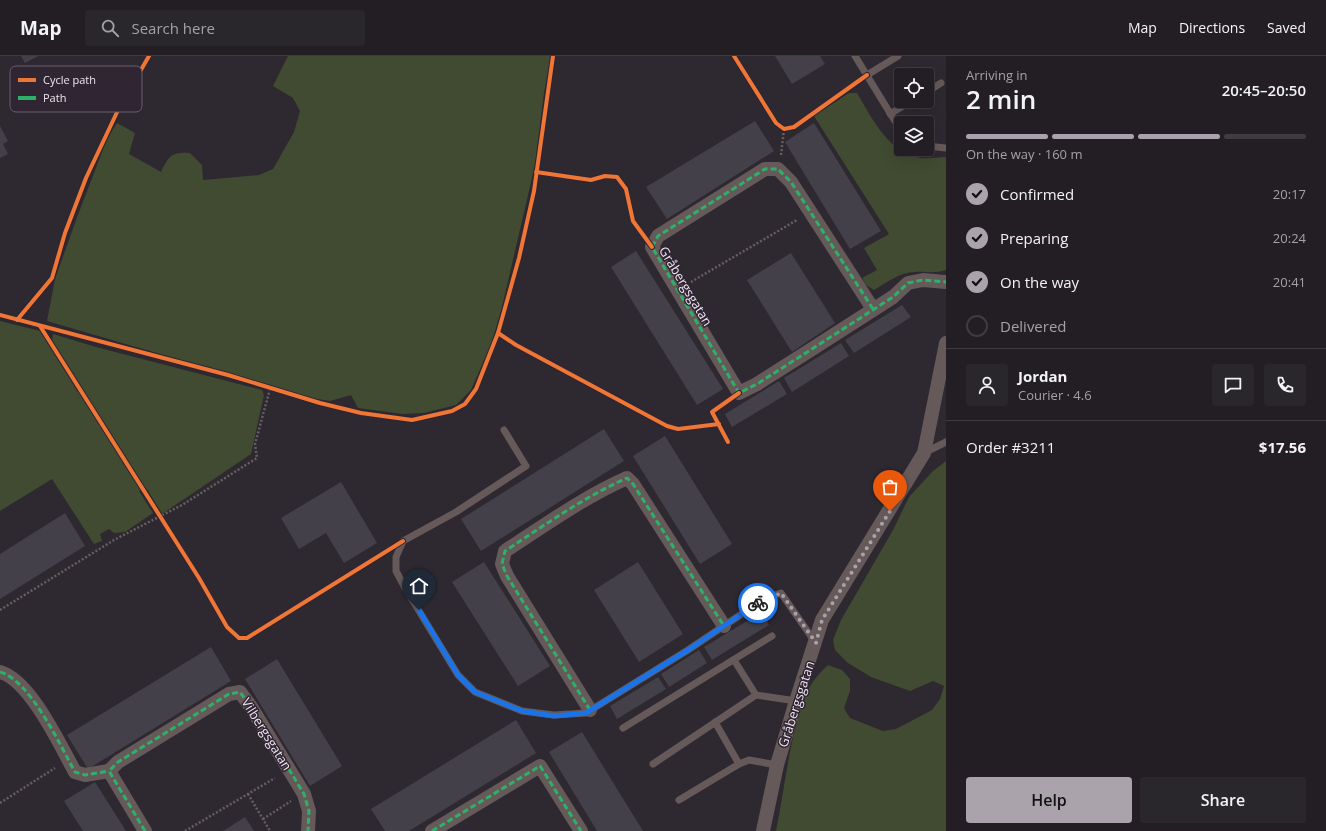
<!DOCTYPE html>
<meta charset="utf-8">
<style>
:root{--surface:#221e24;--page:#2a272c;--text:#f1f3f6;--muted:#a2a2a6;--line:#3f3c41;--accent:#aaa3ac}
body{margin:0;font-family:"Open Sans",sans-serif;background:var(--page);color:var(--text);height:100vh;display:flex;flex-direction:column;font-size:15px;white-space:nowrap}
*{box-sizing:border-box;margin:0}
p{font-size:13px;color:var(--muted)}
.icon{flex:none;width:22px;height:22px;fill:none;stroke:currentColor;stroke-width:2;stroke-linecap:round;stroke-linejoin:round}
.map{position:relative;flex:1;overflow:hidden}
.sheet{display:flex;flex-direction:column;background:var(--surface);width:380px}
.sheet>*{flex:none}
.tools{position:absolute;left:894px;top:12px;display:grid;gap:8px}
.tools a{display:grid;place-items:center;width:40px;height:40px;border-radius:4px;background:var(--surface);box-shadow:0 4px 16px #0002,0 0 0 1px var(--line);font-size:20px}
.pin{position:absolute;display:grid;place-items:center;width:34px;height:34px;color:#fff;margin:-41px -17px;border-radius:50% 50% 50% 0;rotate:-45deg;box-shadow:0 0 4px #0007}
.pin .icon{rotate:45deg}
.courier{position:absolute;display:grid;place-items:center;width:40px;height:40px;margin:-20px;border:3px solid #1a73e8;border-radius:50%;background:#fff;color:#222;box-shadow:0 1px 5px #0007}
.headline em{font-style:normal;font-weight:600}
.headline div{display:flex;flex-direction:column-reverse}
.headline{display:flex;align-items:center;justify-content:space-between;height:68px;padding:0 20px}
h1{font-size:26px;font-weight:600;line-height:30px}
.bar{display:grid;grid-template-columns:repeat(4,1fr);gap:6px 4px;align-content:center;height:48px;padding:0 20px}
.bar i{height:5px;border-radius:3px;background:var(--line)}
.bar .current{background:var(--accent)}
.bar p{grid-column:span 4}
.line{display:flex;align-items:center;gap:10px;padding:0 20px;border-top:1px solid var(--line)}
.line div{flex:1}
.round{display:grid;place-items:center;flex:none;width:42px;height:42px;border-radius:4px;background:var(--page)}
ol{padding:0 20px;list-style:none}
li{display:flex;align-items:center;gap:12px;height:44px}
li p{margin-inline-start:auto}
li .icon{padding:4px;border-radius:50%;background:var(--accent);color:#111;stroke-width:4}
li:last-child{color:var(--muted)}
li i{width:22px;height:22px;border:2px solid var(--line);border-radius:50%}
.primary-button{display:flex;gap:8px;margin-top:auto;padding:8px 20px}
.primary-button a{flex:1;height:46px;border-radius:4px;background:var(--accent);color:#111;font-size:16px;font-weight:600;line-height:46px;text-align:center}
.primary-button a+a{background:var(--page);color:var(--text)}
header{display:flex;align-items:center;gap:24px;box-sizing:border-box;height:56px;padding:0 20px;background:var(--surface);border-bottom:1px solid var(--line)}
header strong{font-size:19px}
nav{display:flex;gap:22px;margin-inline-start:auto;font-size:14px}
.search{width:280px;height:36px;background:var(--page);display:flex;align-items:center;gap:10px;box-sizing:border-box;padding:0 14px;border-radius:4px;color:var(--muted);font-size:15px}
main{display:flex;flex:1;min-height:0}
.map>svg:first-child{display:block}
</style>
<header>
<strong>Map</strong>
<div class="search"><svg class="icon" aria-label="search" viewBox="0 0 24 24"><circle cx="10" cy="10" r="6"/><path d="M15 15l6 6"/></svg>Search here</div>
<nav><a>Map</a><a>Directions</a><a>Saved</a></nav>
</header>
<main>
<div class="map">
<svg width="946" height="775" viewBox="0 0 946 775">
<rect width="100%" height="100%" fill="#2e2830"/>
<g fill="#404b31">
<path d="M 288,0 L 551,0 L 544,37 L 535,109 L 502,251 L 492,286 L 471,334 L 456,349 L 424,357 L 403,358 L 358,352 L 351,339 L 330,345 L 306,341 L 47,265 L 55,223 L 76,164 L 107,83 L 117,67 L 135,77 L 129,98 L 161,116 C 169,100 171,96 190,97 L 202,109 L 203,124 L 259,119 L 273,113 L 294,76 L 300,55 L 293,42 L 273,30 Z"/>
<path d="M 849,37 L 857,37 C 872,62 888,97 921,102 C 929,103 938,101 946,101 L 946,214 C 935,218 926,215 915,216 C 900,216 886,227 874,234 L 866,229 L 862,222 L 877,214 L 864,192 L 889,178 L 814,60 Z"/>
<path d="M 0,265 L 40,275 L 78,336 L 82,332 L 52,285 L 53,278 L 96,291 L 262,334 L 264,339 L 251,398 L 162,458 L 147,433 L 139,435 L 153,457 L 125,476 L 114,477 L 109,473 L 100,478 L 102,485 L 94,488 L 52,423 L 0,455 Z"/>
<path d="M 946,405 L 946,775 L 776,775 C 785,731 789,683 805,641 C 810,628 818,618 828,609 L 842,614 L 850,623 L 850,635 L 844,652 L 850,662 L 883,675 L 896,673 L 932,654 L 940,643 L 944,630 L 933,625 L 910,635 L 871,621 L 848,607 L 835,594 L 833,584 L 841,564 L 893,474 L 909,441 L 933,415 Z"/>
</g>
<g fill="#434049">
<path d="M 21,0 L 38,0 L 25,7 Z"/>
<path d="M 775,0 L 820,0 L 825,8 L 792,28 Z"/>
<path d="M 755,65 L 774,95 L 667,163 L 646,131 Z"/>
<path d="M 814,67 L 881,175 L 850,193 L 785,86 Z"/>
<path d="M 0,70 L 8,85 L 3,88 L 8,98 L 0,102 Z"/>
<path d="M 636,195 L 723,333 L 697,349 L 611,211 Z"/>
<path d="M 791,197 L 835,267 L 792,296 L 747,224 Z"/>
<path d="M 902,249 L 911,261 L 854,297 L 845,284 Z"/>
<path d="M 841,287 L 849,300 L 792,336 L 784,322 Z"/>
<path d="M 779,325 L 787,338 L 732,371 L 725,358 Z"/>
<path d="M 604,373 L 624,405 L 481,495 L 461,463 Z"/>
<path d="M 665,380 L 732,488 L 700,508 L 633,400 Z"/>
<path d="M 341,426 L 377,487 L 344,507 L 326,477 L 299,493 L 281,462 Z"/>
<path d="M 65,457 L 85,490 L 0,543 L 0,498 Z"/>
<path d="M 484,506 L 550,610 L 518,630 L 452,526 Z"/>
<path d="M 638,506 L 683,578 L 639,606 L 594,534 Z"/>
<path d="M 762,556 L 769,569 L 712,604 L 704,591 Z"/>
<path d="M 211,591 L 231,625 L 88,713 L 67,679 Z"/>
<path d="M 699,594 L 707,607 L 669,631 L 661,618 Z"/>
<path d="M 277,603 L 342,710 L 310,730 L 245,623 Z"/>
<path d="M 658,621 L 666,633 L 617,663 L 610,650 Z"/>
<path d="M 516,664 L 536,697 L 409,775 L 385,775 L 371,753 Z"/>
<path d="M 582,676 L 643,775 L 597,775 L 549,696 Z"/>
<path d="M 95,726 L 126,775 L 83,775 L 64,745 Z"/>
<path d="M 245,761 L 254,775 L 223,775 Z"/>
</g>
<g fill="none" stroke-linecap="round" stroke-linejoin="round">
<g stroke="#675e60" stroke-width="2.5" stroke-dasharray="2 2" stroke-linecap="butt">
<path d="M 781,99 L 784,73"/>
<path d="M 691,226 L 797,164"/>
<path d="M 0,554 L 114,484 L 182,449 L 257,402 L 255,388 L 270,333"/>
<path d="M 248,738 L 270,775"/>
<path d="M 0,747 L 55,712"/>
<path d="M 263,763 L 291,745"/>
<path d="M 185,775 L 275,722"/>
</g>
<g stroke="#655959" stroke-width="7">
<path d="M 855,0 L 901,75"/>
<path d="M 867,19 L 898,0"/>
<path d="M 927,36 L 941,27"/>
<path d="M 890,58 L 911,45"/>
<path d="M 927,90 L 946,92"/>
<path d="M 504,374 L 526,410 L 456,456 L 403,485 L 396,501 L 396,515 L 405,532 L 458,619 L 475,636 L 522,655 L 554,659 L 586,657 L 688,594 L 764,543 L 781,537 L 815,586"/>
<path d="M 924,397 L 946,386"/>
<path d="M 734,604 L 756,639 L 796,645"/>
<path d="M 715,666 L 739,708"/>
<path d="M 623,672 L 772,580"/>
<path d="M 653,708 L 756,639"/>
<path d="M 679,744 L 739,708 L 749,704 L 777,709"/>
</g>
<g stroke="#655959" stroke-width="14">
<path d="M 873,253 L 791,126 L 778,113 L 765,113 L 658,180 L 652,191 L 739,337 L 757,328 L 812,293 L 893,241 L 908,227 L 923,224 L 946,226"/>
<path d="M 0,616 C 30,624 60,689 75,716 L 85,719 L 109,715"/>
<path d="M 590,654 L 507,520 L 502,508 L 505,495 C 545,469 584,441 627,422 L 633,428 L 724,570"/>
<path d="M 145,775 L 109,715 L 118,706 L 229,638 L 240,636 L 251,651 L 304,738 L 309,755 L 308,775"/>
<path d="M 432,775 L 540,710 L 581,775"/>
<path d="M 763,775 L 777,709 L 796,645 L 822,564 L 924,397 L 946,287"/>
</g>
<g stroke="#2db169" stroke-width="3" stroke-dasharray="6 3" stroke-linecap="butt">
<path d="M 873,253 L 791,126 L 778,113 L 765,113 L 658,180 L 652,191 L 739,337 L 757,328 L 812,293 L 893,241 L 908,227 L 923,224 L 946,226"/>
<path d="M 0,616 C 30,624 60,689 75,716 L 85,719 L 109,715"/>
<path d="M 590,654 L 507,520 L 502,508 L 505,495 C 545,469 584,441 627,422 L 633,428 L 724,570"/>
<path d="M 145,775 L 109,715 L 118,706 L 229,638 L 240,636 L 251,651 L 304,738 L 309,755 L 308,775"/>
<path d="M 432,775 L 540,710 L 581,775"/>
</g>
<g stroke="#302533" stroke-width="6">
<g id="cycleway">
<path d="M 734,0 L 776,67 L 784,73 L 794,71 L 867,19"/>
<path d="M 536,116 L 591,124 L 605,120 L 617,121 L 626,133 L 633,165 L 652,191"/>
<path d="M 0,259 L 228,319 L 320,347 L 361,357 L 412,364 L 452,355 L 465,348 L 476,333 L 498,277 L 519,202 L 534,135 L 553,0"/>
<path d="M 17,264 L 52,222 L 65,177 L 86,122 L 119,52 L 149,0"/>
<path d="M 40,270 L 199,522 L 227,571 L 239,582 L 247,582 L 403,485"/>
<path d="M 498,277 L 516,289 L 667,370 L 678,373 L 719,368"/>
<path d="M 728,386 L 712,356 L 739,337"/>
</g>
</g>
<use href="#cycleway" stroke="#f07635" stroke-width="4"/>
</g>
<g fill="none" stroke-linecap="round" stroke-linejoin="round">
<path stroke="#aaa3ac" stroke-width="4" stroke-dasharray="0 7.2" d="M 758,547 L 781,537 L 816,587 L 822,564 L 890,455"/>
<path stroke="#1a73e8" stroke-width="5" d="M 419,554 L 458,619 L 475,636 L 522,655 L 554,660 L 586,657 L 688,594 L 758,547"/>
</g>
<g text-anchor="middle" stroke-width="3" stroke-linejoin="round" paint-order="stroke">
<g font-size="13" fill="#ede5ef" stroke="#302533">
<text transform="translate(686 230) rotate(59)" y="5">Gråbergsgatan</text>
<text transform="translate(796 648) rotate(-72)" y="5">Gråbergsgatan</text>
<text transform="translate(267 678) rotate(58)" y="5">Vilbergsgatan</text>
</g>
</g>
<rect x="10" y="10" width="132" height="46" rx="6" fill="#302533" stroke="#695f6b" stroke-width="1"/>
<rect x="18" y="22" width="18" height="4" fill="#f07635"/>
<rect x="18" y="40" width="18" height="4" fill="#2db169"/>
<g font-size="11" fill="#ede5ef">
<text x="43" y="28">Cycle path</text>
<text x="43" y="46">Path</text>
</g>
</svg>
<div class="tools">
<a><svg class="icon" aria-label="locate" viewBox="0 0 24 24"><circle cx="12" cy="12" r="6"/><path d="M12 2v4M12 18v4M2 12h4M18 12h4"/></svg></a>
<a><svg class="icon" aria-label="layers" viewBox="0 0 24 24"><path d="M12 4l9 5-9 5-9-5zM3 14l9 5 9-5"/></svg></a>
</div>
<div class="pin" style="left:890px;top:455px;background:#ea580c"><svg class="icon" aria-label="bag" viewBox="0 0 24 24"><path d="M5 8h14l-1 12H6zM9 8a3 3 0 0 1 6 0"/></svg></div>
<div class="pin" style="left:419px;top:554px;background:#1f2937"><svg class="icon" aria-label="home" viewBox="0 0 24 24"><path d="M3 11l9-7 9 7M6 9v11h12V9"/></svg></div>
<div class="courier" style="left:758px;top:547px"><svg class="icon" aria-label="bike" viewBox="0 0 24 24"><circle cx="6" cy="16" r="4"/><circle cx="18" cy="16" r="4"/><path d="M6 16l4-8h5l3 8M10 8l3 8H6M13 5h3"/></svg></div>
</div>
<section class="sheet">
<div class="headline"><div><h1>2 min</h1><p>Arriving in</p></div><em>20:45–20:50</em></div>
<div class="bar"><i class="current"></i><i class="current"></i><i class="current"></i><i></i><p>On the way · 160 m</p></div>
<ol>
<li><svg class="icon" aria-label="check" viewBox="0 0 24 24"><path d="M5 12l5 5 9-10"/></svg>Confirmed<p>20:17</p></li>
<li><svg class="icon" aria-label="check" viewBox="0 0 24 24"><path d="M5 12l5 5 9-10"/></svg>Preparing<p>20:24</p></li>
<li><svg class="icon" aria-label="check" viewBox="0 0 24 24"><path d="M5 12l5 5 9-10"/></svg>On the way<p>20:41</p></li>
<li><i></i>Delivered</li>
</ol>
<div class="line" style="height:72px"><a class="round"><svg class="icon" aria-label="person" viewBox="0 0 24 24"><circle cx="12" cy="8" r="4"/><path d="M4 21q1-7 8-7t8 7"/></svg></a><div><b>Jordan</b><p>Courier · 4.6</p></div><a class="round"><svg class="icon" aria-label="chat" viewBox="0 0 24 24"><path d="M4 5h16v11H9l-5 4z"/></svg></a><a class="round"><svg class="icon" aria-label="phone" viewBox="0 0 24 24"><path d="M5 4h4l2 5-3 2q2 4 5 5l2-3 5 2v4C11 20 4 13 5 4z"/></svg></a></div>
<div class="line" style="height:52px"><div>Order #3211</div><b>$17.56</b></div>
<div class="primary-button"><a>Help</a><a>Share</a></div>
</section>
</main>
